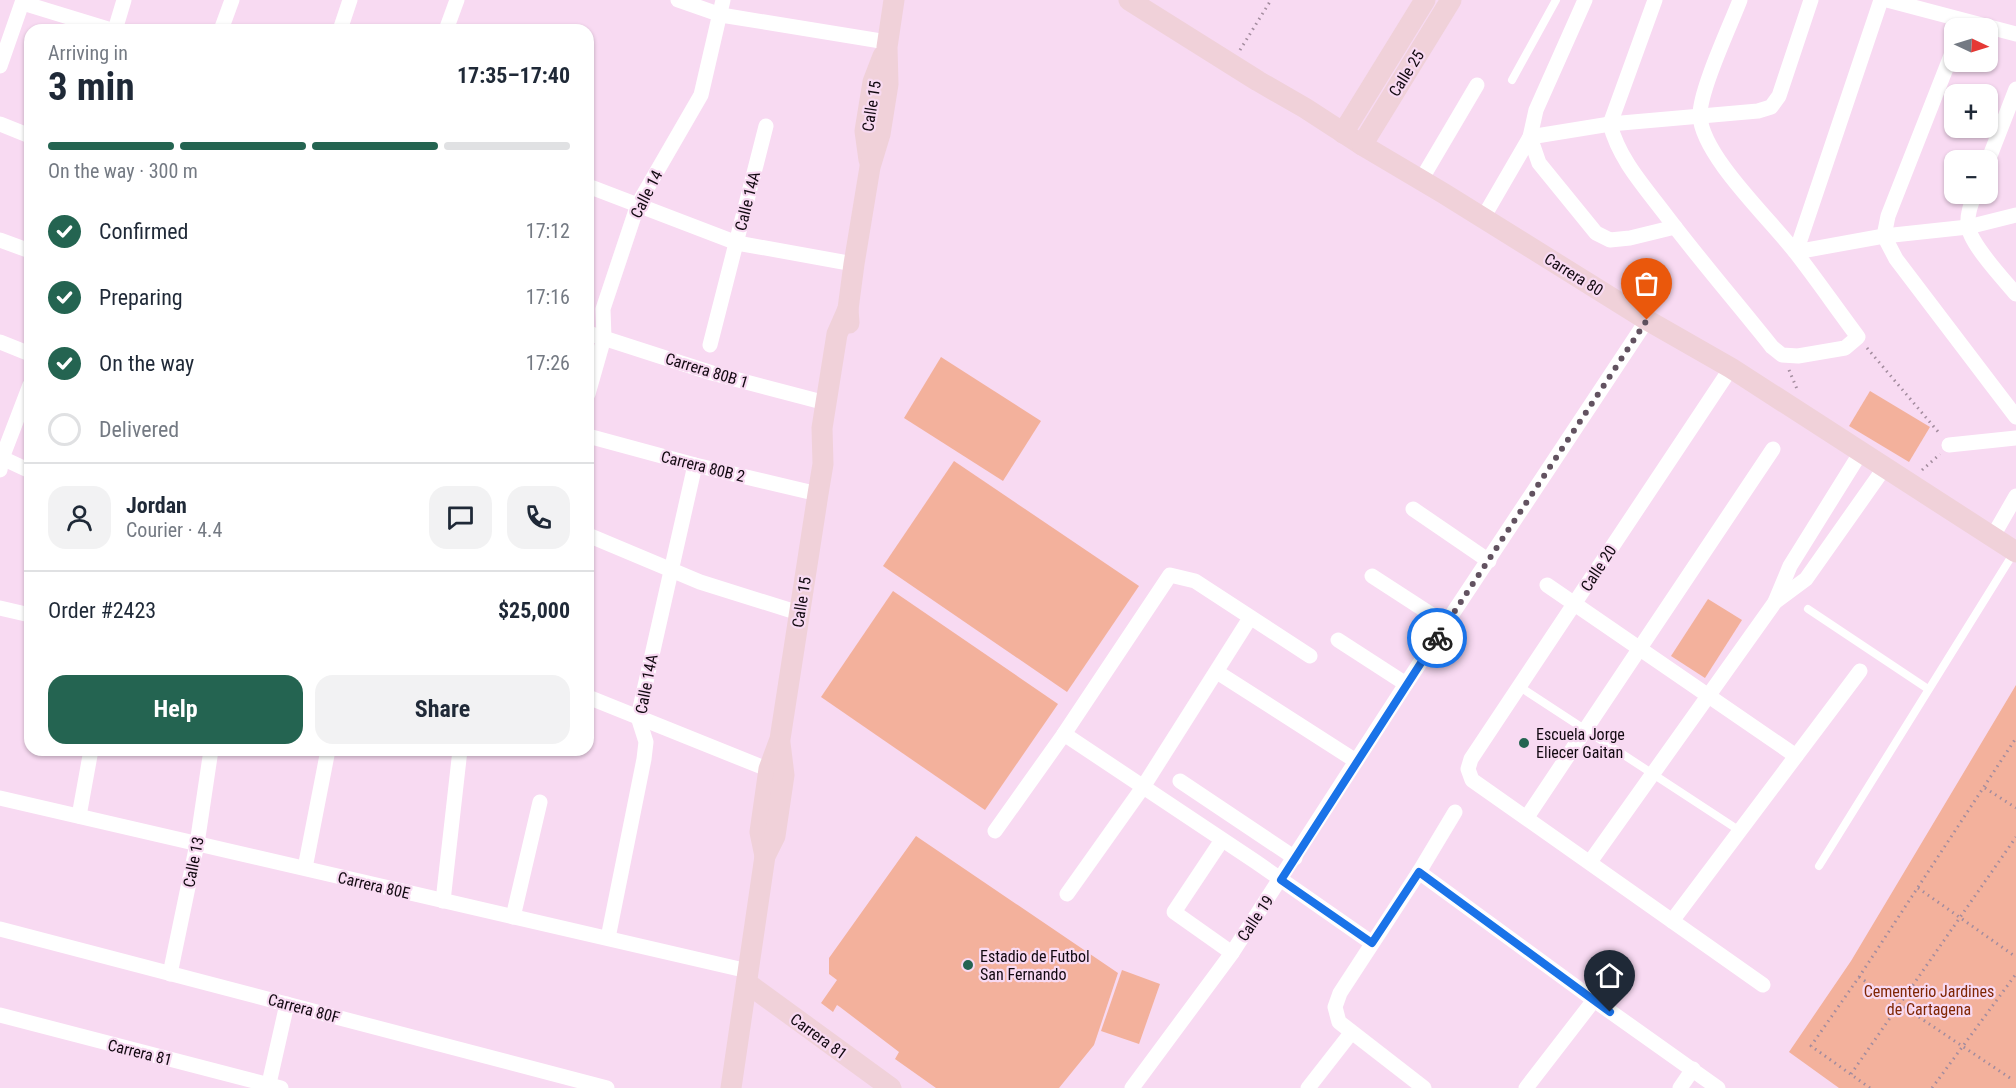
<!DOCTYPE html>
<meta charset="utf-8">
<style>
:root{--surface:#fff;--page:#f2f2f3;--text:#1f2937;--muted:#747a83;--line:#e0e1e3;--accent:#246451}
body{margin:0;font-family:"Roboto Condensed",sans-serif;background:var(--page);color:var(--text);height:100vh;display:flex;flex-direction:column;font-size:22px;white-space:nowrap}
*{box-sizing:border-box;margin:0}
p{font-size:20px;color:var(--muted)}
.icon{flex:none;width:33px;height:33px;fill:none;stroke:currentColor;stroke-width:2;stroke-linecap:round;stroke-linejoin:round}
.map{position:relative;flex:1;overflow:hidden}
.side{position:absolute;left:24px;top:24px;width:570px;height:732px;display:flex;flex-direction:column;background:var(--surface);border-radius:18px;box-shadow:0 2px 4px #0004}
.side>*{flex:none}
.needle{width:39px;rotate:94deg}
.tools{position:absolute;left:1944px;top:18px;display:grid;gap:12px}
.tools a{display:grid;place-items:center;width:54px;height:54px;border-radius:12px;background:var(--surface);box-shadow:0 2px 4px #0004;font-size:30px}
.pin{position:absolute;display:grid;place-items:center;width:51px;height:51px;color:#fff;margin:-62px -26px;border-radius:50% 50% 50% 0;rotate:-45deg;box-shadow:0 0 6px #0007}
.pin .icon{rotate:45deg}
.courier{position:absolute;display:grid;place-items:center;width:60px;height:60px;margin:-30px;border:4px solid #1a73e8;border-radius:50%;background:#fff;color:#222;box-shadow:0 2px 8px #0007}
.headline em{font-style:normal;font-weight:700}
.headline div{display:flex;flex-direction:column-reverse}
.headline{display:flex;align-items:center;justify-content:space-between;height:102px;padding:0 24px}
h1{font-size:39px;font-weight:700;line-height:45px}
.bar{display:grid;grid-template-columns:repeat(4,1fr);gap:9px 6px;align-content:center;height:72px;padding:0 24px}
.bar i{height:8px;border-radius:4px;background:var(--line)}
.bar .active{background:var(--accent)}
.bar p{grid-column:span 4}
.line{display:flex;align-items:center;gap:15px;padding:0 24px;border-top:2px solid var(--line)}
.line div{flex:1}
.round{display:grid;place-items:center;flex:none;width:63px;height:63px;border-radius:18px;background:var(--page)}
ol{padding:0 24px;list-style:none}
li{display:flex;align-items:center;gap:18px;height:66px}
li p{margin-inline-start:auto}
li .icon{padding:6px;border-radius:50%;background:var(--accent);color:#fff;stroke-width:4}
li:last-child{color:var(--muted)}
li i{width:33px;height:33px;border:3px solid var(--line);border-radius:50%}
.action{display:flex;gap:12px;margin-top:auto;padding:12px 24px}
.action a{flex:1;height:69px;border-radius:18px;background:var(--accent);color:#fff;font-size:24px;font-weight:700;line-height:69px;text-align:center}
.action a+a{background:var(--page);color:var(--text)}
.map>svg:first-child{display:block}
</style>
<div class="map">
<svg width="2016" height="1088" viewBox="0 0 2016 1088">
<rect width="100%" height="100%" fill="#f8daf2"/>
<g fill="#f3b19c">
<path d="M 941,357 L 1041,421 L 1003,481 L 904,418 Z"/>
<path d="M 1870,391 L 1930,427 L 1909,462 L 1849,426 Z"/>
<path d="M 954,461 L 1139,586 L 1067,692 L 883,566 Z"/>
<path d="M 893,591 L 1058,704 L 985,810 L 821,697 Z"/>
<path d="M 1708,599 L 1742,620 L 1705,678 L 1671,656 Z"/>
<path d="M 2016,685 L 2016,1088 L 1839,1088 L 1789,1052 L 1851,961 Z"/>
<path d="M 916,836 L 1118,973 L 1094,1045 L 1059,1088 L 936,1088 L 895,1059 L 899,1052 L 840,1007 L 837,1005 L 833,1012 L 821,1003 L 837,980 L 829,974 L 829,958 Z"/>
<path d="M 1122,970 L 1160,984 L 1139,1044 L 1101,1031 Z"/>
</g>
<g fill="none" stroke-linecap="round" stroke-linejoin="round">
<g stroke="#a38c9e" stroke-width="3" stroke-dasharray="1.5 4.5" stroke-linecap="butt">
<path d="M 1240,50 L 1271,0"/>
<path d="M 1867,348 L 1940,434"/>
<path d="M 1789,370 L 1797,389"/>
<path d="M 1922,470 L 1940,454"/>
<path d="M 1985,788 L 2016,808"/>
<path d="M 1918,888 L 2016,957"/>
<path d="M 1859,977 L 2010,1078"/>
<path d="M 1851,1074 L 2016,837"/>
<path d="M 1870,1088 L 1811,1046 L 1859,977 L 2016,738"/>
<path d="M 1932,1088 L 2016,974"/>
</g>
<g stroke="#fff" stroke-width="8">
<path d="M 1512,80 L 1556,0"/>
<path d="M 1808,609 L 1928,689"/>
<path d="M 1520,687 L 1740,831"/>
<path d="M 1819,866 L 2013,554"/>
</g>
<g stroke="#fff" stroke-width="15">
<path d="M 678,0 L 721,15 L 887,42"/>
<path d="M 1655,0 L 1610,124 C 1619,159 1643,185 1665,214 C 1699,259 1737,303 1772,347 L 1782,355 L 1798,356 L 1845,348 L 1858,337 C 1837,309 1817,280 1796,253 C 1771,220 1702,156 1700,116 C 1699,92 1730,26 1740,0"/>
<path d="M 1881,0 L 1796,252 L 1884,236 L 1968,227 L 2016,215"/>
<path d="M 1887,0 L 2016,34"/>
<path d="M 23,3 L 111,30"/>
<path d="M 115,30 L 124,0"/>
<path d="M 221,30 L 232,0"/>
<path d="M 340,30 L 350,0"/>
<path d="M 446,30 L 457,0"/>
<path d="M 1954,48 L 1888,216 L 1884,236 L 1896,259 L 2016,417"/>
<path d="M 0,66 L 23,0"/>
<path d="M 0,124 L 30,136"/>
<path d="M 1530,137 L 1610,124 L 1758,111 L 1771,107 L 1779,96 L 1811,0"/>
<path d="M 1530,137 L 1539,163 L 1596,233 L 1610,240 L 1630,238 L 1675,227"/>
<path d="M 1988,161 L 2016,89"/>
<path d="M 1421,180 L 1477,85"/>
<path d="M 588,186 L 737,243 L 854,264"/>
<path d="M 1975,194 C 1971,204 1967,214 1968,225 C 1969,243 2004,280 2016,294"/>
<path d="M 1483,218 L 1530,137 L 1536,110 L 1585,0"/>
<path d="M 0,240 L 30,251"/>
<path d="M 588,333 L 712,373 L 826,403"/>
<path d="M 0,342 L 30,354"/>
<path d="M 710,345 L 766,126"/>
<path d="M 1731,368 L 1471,759 L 1468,769 L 1472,780 L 1763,985"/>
<path d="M 588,394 L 604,338 L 603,309 L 638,204 L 701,95 L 723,0"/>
<path d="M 588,436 L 695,465 L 818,494"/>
<path d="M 1949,445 L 2016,438"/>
<path d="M 0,457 L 30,471"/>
<path d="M 0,470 L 2,458 L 30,385"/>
<path d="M 1413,509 L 1489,561"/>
<path d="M 588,535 L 700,582 L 799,613"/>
<path d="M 1993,536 L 2016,496"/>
<path d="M 1372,576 L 1446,624"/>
<path d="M 1547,585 L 1796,756"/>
<path d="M 1775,602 L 1806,579 L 1885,467"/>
<path d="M 0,608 L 30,615"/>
<path d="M 1338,640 L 1406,684"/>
<path d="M 1217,672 L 1356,761"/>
<path d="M 588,697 L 777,773"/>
<path d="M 1064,734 L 1256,862 L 1372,943"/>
<path d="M 1180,781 L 1295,858"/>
<path d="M 0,798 L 748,971"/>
<path d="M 79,816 L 91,750"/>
<path d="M 1527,817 L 1773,449"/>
<path d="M 995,831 L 1064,734 L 1170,575 L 1195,581 L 1310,656"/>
<path d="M 1222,840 L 1174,912 L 1232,953"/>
<path d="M 1590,862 L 1775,602 L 1790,566 L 1861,452"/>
<path d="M 305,868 L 328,750"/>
<path d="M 1419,872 L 1594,1000 L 1718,1088"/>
<path d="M 1067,894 L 1143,787 L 1250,618"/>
<path d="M 443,901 L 460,750"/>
<path d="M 513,917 L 540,802"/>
<path d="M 1672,921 L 1860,671"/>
<path d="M 0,929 L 607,1088"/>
<path d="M 608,938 L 644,759 L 646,742 L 638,717 L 695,465"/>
<path d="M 170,974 L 197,844 L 211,750"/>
<path d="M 0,1015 L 281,1088"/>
<path d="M 268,1088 L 287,1004"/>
<path d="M 1132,1088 L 1232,953 L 1406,684 L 1647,320"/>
<path d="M 1308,1088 L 1351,1033"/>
<path d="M 1424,1088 L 1339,1022 L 1335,1007 L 1340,993 L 1419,872 L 1455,812"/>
<path d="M 1526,1088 L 1594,1000"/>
<path d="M 1680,1088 L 1693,1069"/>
</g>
<g stroke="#f0d1d9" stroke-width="21">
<path d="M 1129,0 L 1258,81 L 1305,108 L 1362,145 L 1443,193 L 1647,320 L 1731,368 L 2016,552"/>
<path d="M 1343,133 L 1425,0"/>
<path d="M 1362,145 L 1451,0"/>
<path d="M 869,160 L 865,131 L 873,82 L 883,56"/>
<path d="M 849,323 L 848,309 L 854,264 L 870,167 L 880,134 L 888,84 L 887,47 L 894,0"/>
<path d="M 765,856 L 760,832 L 769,769 L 780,739 L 818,494 L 823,464 L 822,428 L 837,334 L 848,309"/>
<path d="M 747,983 L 891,1088"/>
<path d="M 731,1088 L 765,856 L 775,836 L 784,775 L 780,743"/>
</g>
</g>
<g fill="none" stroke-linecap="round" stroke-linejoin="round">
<path stroke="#625260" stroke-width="6" stroke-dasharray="0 10.8" d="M 1437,638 L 1647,320"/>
<path stroke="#1a73e8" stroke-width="8" d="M 1437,638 L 1281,880 L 1372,943 L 1419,872 L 1610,1012"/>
</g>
<g fill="#246451" stroke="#f8daf2" stroke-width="2">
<circle cx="1524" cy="743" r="6"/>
<circle cx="968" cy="965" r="6"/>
</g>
<g text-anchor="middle" stroke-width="4.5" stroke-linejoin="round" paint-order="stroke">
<g font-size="16" fill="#120911" stroke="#f8daf2">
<text transform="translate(1406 73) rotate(-58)" y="6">Calle 25</text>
<text transform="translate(871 106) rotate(-81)" y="6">Calle 15</text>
<text transform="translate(646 194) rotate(-63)" y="6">Calle 14</text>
<text transform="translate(747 201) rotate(-76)" y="6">Calle 14A</text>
<text transform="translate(1574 274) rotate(32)" y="6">Carrera 80</text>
<text transform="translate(707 370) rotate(17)" y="6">Carrera 80B 1</text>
<text transform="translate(703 466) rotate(14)" y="6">Carrera 80B 2</text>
<text transform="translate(1598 568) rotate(-57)" y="6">Calle 20</text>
<text transform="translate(801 602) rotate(-81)" y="6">Calle 15</text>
<text transform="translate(646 684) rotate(-79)" y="6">Calle 14A</text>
<text transform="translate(193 862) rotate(-79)" y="6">Calle 13</text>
<text transform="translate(374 885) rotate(13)" y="6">Carrera 80E</text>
<text transform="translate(1255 918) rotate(-56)" y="6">Calle 19</text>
<text transform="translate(304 1008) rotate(15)" y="6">Carrera 80F</text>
<text transform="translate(819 1036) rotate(36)" y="6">Carrera 81</text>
<text transform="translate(140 1052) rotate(14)" y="6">Carrera 81</text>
</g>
<g font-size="16" fill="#120911" stroke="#f8daf2" text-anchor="start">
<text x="1536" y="740">Escuela Jorge<tspan x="1536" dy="18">Eliecer Gaitan</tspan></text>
<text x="980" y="962">Estadio de Futbol<tspan x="980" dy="18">San Fernando</tspan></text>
</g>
<g font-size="16" fill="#7f2604" stroke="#f8daf2">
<text x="1929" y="997">Cementerio Jardines<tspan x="1929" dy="18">de Cartagena</tspan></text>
</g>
</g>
</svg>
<div class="tools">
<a><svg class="needle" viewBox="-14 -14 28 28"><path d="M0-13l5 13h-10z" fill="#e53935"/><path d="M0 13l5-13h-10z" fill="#747a83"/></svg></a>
<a>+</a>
<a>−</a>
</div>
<div class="pin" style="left:1647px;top:320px;background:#ea580c"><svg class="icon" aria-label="bag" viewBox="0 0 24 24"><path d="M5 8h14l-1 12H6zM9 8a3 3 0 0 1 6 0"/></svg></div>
<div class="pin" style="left:1610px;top:1012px;background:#1f2937"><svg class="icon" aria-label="home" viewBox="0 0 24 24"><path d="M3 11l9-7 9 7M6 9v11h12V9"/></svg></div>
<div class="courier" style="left:1437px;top:638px"><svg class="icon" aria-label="bike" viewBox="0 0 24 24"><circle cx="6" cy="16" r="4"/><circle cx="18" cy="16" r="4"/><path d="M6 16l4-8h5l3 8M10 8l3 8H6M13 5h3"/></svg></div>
<section class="side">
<div class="headline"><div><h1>3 min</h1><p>Arriving in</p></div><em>17:35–17:40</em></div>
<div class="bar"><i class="active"></i><i class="active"></i><i class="active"></i><i></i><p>On the way · 300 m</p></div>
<ol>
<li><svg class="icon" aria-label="check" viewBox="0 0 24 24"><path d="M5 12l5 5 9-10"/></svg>Confirmed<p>17:12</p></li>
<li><svg class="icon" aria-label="check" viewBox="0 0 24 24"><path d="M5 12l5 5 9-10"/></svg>Preparing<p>17:16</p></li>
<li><svg class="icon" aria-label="check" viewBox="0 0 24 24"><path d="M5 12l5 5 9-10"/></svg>On the way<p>17:26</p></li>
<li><i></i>Delivered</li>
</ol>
<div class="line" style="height:108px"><a class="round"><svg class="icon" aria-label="person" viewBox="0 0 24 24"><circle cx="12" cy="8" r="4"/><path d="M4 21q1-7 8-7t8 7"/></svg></a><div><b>Jordan</b><p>Courier · 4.4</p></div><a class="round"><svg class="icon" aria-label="chat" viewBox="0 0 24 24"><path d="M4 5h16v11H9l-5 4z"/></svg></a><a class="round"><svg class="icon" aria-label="phone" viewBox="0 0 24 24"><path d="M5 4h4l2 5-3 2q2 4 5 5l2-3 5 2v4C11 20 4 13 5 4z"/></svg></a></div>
<div class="line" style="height:78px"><div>Order #2423</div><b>$25,000</b></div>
<div class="action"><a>Help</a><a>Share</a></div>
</section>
</div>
